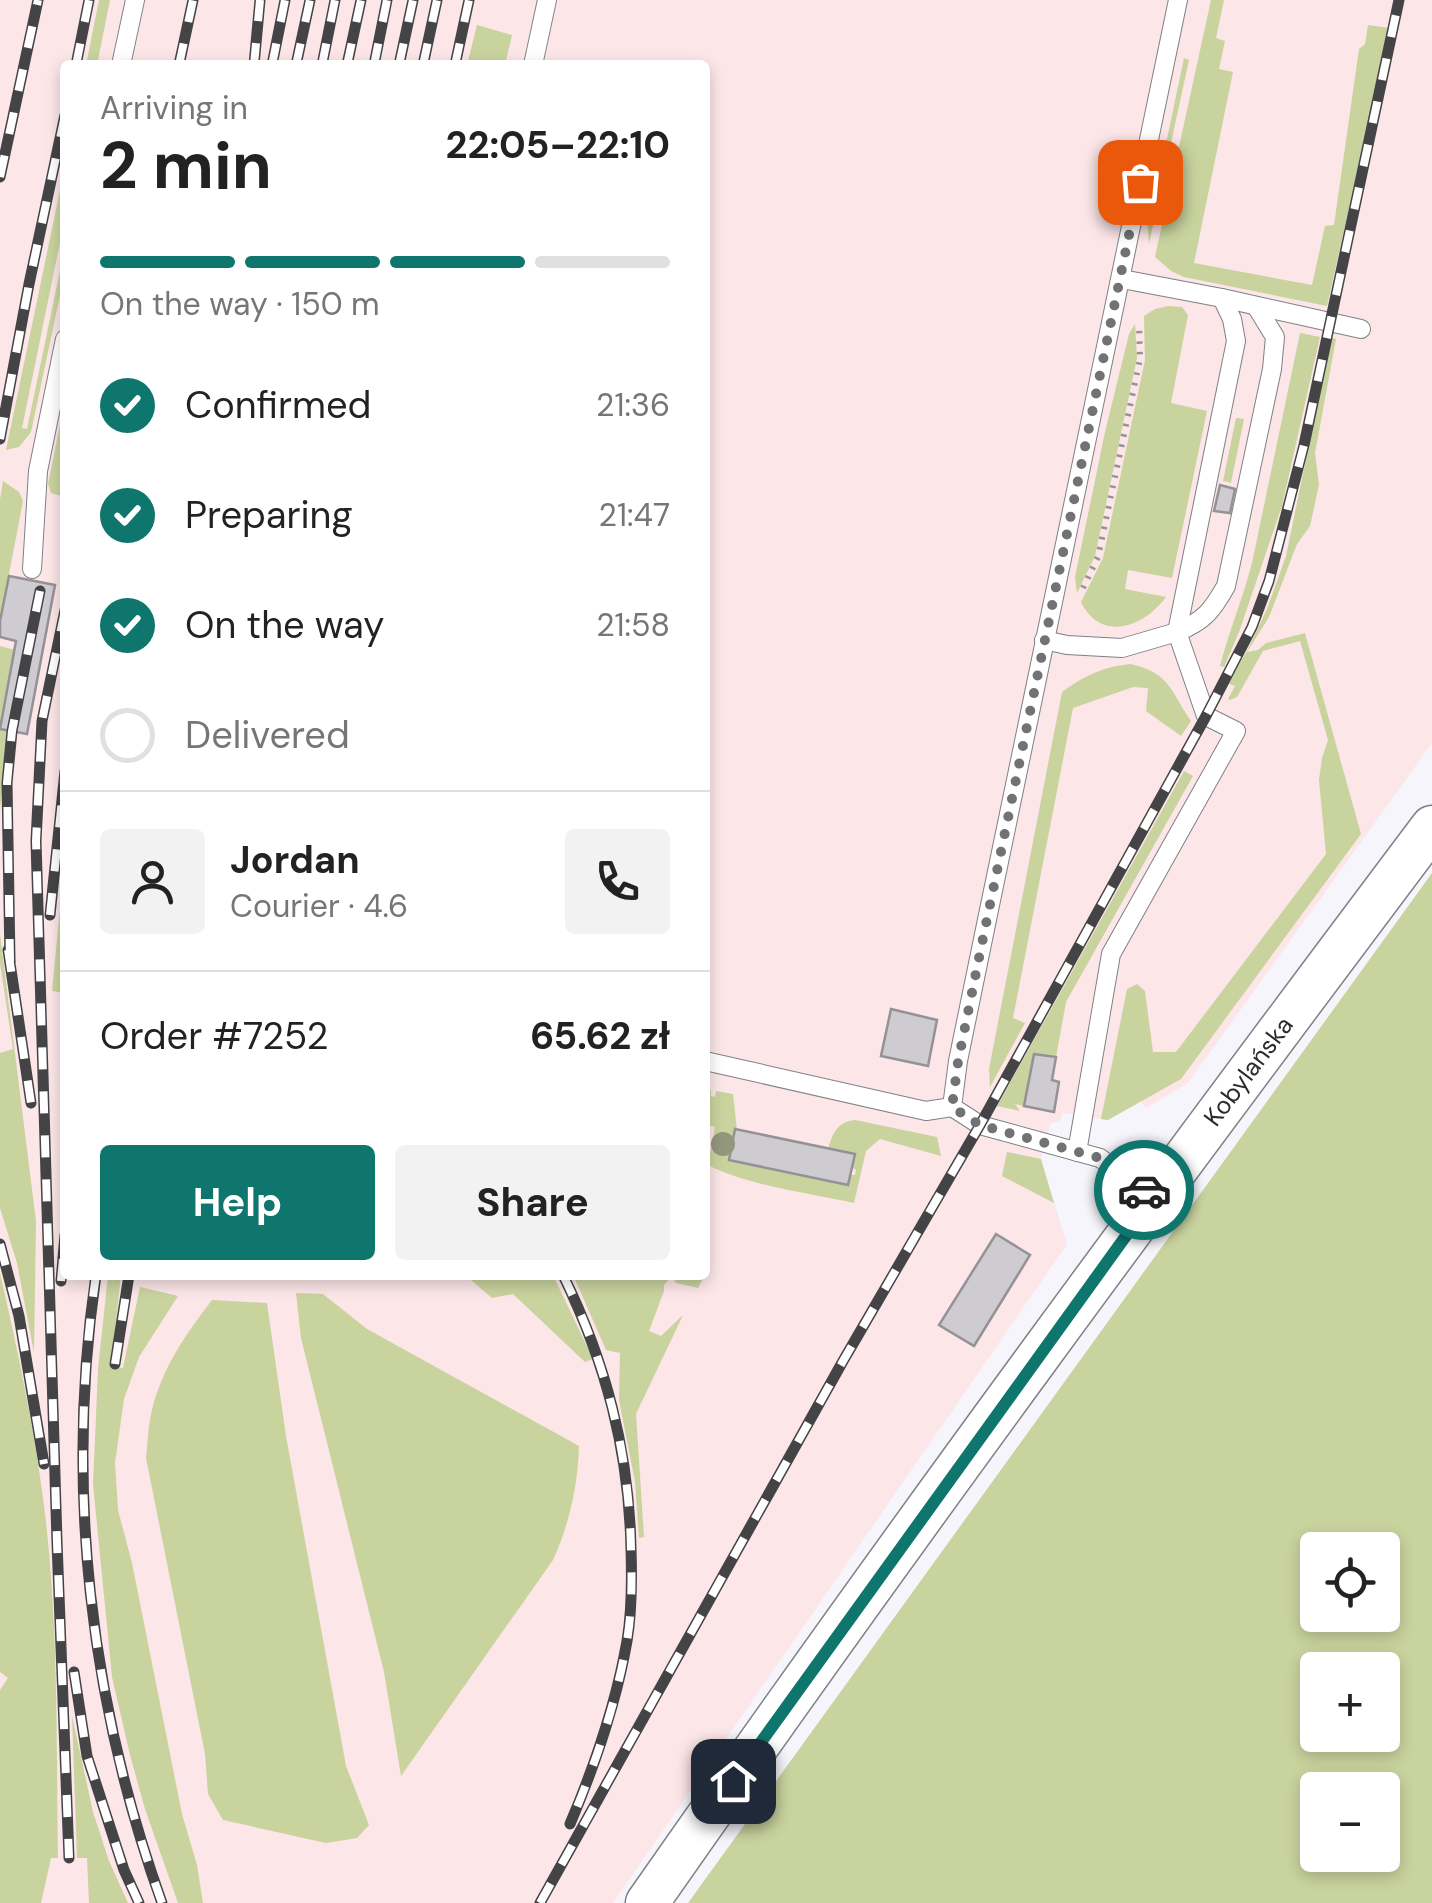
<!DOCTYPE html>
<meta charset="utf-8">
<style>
:root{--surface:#fff;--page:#f2f2f2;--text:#222;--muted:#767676;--line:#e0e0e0;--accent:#0f766e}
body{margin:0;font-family:"DM Sans",sans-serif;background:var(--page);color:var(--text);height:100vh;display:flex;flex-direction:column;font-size:38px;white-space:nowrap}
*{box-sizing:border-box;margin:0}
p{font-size:32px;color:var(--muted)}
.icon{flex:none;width:55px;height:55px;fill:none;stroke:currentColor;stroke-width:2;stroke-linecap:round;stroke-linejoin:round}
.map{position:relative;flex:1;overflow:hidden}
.sheet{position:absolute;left:60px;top:60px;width:650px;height:1220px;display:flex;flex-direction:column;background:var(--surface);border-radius:10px;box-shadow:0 5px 15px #0003}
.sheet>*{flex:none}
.tools{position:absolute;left:1300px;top:1532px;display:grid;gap:20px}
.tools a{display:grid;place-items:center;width:100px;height:100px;border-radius:10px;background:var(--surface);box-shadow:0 5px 15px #0003;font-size:50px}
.pin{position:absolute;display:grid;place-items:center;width:85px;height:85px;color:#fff;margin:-42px;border-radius:20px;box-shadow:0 5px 15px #0006}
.courier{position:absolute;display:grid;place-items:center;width:100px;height:100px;margin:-50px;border:8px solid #0f766e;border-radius:50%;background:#fff;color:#222;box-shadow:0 2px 12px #0007}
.summary em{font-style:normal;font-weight:700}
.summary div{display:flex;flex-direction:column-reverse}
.summary{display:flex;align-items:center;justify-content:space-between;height:170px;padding:0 40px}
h1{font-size:65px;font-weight:700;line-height:75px}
.bar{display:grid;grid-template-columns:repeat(4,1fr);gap:15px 10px;align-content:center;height:120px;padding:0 40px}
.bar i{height:12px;border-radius:8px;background:var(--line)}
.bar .on{background:var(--accent)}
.bar p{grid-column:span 4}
.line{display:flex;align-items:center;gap:25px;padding:0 40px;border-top:2px solid var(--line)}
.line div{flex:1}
.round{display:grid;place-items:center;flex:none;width:105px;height:105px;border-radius:10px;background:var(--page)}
ol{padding:0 40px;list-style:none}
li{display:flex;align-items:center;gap:30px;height:110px}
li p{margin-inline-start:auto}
li .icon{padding:10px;border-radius:50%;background:var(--accent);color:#fff;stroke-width:4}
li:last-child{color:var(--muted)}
li i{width:55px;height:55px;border:5px solid var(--line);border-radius:50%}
.action{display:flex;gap:20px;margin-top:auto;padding:20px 40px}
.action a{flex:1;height:115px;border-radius:10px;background:var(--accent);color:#fff;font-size:40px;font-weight:700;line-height:115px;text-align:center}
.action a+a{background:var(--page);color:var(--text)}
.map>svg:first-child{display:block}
</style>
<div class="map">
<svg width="1432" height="1903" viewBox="0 0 1432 1903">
<rect width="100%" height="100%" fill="#f5f5fb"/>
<path fill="#fce6e7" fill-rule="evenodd" d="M 0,0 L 1432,0 L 1432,743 L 1188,1083 L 1146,1108 L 1140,1101 L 1108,1120 L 1063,1113 L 1060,1121 L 1050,1124 L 1041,1160 L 1067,1244 L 613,1903 L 0,1903 ZM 65,65 L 705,65 L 705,1275 L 65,1275 Z"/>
<g fill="#c9d39e" fill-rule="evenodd">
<path d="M 99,0 L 110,0 L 97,65 L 86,65 Z"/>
<path d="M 1211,0 L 1224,0 L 1216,38 L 1225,41 L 1219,69 L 1233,72 L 1194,263 L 1312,285 L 1325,226 L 1334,225 L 1359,49 L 1365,44 L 1368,25 L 1389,28 L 1327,306 L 1184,277 L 1171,271 L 1155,257 Z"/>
<path d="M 477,25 L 512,35 L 505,65 L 467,65 Z"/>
<path d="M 1184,58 L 1189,60 L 1149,244 L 1147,218 L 1162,144 L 1167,139 Z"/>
<path d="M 65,166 L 65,218 L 22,428 L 27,429 L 65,247 L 65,272 L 31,432 L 19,447 L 6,450 Z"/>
<path d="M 1168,306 L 1182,307 L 1188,315 L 1171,403 L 1207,411 L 1172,578 L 1128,570 L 1125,589 L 1166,597 C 1144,627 1101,643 1081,602 L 1103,558 L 1145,360 L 1144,316 L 1155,309 Z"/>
<path d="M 1135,324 L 1137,358 L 1095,556 L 1077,593 L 1075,577 L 1105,432 L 1129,334 Z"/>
<path d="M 1300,333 L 1320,337 L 1282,506 L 1239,632 L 1224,667 L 1220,666 C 1229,631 1243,598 1252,563 Z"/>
<path d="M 1331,338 L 1336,339 L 1315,453 L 1319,485 L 1310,526 L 1297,544 L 1269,617 L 1247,652 L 1258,650 L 1266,643 L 1305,633 L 1361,834 L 1181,1079 L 1108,1120 L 1101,1119 L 1127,989 L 1137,984 L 1145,991 L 1153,1052 L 1176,1052 L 1326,854 L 1319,780 L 1322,758 L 1328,740 L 1300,641 L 1263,651 L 1237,697 L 1230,700 L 1228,699 L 1235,686 L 1227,683 L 1246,653 L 1267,609 L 1286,556 Z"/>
<path d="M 65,400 L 65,497 L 51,493 L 48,484 Z"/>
<path d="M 1236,418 L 1244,419 L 1231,483 L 1223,481 Z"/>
<path d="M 3,481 L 19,492 L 23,501 L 0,621 L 0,499 Z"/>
<path d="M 0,646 L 15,650 L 1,728 L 9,731 L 0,809 Z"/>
<path d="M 1130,664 C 1171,673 1170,691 1191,721 L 1181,736 L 1146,711 L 1148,688 L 1133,687 L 1073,708 L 1013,1018 L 1025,1023 L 990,1087 L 989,1069 L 1062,692 C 1084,676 1102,667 1130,664 Z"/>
<path d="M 1184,771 L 1193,776 L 1066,1002 L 1056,1057 L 1034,1054 L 1024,1106 L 1015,1104 L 1020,1111 L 997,1106 Z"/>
<path d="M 65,857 L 65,993 L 52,991 Z"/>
<path d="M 1432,873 L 1432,1903 L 688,1903 ZM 1318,1550 L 1382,1550 L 1382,1615 L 1318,1615 ZM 1318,1670 L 1382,1670 L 1382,1735 L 1318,1735 ZM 1318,1790 L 1382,1790 L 1382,1855 L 1318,1855 Z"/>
<path d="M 0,934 L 36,1221 L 34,1353 L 17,1263 L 0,1208 L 0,1053 L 13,1049 L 0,963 Z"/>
<path d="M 705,1089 L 711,1090 L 711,1096 L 715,1097 L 716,1091 L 733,1094 L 737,1130 L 735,1130 L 729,1160 L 847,1185 L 850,1175 L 855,1175 L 856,1170 L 828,1149 C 833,1133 837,1122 855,1120 L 937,1137 L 941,1156 L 880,1139 L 866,1151 L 854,1203 C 811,1193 745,1185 708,1165 L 715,1127 L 705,1124 Z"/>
<path d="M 1007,1152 L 1041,1159 L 1054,1203 L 1002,1176 Z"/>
<path d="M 0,1273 C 17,1347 33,1422 43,1498 C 59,1617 56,1738 58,1858 L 51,1858 L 41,1903 L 0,1903 L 0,1690 L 8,1678 L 0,1672 Z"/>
<path d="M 108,1275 L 121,1275 L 111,1367 L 123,1368 L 140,1287 L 178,1296 L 139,1357 L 124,1399 L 115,1463 L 118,1510 L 132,1563 L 182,1814 L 197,1865 L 203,1903 L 178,1903 L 145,1809 L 130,1755 L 112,1677 L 93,1484 L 98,1369 Z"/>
<path d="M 465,1275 L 553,1275 L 593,1359 L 585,1362 L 513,1294 L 492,1298 Z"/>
<path d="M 573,1275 L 623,1275 L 656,1280 L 660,1275 L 705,1275 L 698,1288 L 676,1283 L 672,1276 L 664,1285 L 664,1291 L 649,1331 L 661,1336 L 683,1315 L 636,1414 L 644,1537 L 639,1538 L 635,1482 L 619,1400 L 620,1353 L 606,1350 Z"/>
<path d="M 296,1293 L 323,1294 L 367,1329 L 579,1446 C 578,1485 569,1525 553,1560 L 401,1776 L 384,1672 L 301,1338 Z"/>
<path d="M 212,1300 L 267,1303 L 286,1436 L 346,1766 L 369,1825 L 357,1838 L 326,1843 L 223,1820 L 208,1794 L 205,1754 L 146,1458 C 148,1442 148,1425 152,1410 C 162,1368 186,1334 212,1300 Z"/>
<path d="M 72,1716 L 93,1812 L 109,1861 L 128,1903 L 89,1903 L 87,1858 L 77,1858 Z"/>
</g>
<g fill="#cecbd1" stroke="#959297" stroke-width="2.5">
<path d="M 1220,485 L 1235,489 L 1230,513 L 1214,511 Z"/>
<path d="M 9,576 L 55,585 L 27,734 L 0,729 L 16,641 L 0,637 L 0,621 Z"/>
<path d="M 891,1009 L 937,1020 L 928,1066 L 881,1056 Z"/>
<path d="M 1034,1054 L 1056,1057 L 1052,1080 L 1059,1082 L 1054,1112 L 1024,1106 Z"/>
<path d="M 735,1129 L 855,1154 L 848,1185 L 729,1160 Z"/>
<path d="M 996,1234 L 1030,1255 L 974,1346 L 939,1325 Z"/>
</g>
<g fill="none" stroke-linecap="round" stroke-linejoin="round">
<g stroke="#7f8085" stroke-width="20">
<g id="service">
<path d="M 121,65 L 135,0"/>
<path d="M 533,65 L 547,0"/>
<path d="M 1222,298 L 1361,329"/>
<path d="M 32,569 L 38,471 L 65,339"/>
<path d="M 1044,640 L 1067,645 L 1122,648 L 1177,632 L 1236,341 L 1232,319 L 1222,298 L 1122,279"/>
<path d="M 705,1061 L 926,1111 L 952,1107"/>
<path d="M 1077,1152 L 1111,954 L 1236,731 L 1206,716 L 1177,632 C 1204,621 1212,611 1226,586 L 1272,369 L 1275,337 L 1256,306"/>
<path d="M 1154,1197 L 1100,1158 L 980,1125 L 952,1107 L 958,1061 L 989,910 L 1178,0"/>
</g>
</g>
<g stroke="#7f8085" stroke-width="45">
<path id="tertiary" d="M 647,1903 C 901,1539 1165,1182 1432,827"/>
</g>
<path stroke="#949498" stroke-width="6" stroke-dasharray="2.5 8" stroke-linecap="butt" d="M 1083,588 L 1098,557 L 1140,359 L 1139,323"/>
<use href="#service" stroke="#fff" stroke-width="18"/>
<use href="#tertiary" stroke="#fff" stroke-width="42"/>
<g stroke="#444447" stroke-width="11">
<g id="rail">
<path d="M 76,65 L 89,0"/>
<path d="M 179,65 L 193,0"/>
<path d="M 254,65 L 260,0"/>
<path d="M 272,65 L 285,0"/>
<path d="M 296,65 L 310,0"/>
<path d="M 322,65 L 335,0"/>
<path d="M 347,65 L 361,0"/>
<path d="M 374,65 L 387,0"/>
<path d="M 399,65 L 413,0"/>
<path d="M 423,65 L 437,0"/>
<path d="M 455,65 L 469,0"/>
<path d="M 0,177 L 38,0"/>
<path d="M 0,439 L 29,284 L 65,115"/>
<path d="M 65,610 L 42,721 L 36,841 L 57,1542 L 69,1858"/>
<path d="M 50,915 L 65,771"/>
<path d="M 8,950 L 31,1103"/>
<path d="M 10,961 L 7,783 L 12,731 L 40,591"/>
<path d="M 0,1244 L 19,1316 L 44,1464"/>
<path d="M 96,1275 C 65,1486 90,1703 162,1903"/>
<path d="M 563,1275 C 606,1363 629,1451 631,1549 C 632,1579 632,1611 627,1641 C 616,1704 595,1765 570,1824"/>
<path d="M 61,1281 L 65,1235"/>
<path d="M 115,1364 L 129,1275"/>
<path d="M 74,1672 L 87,1756 L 124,1870 L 139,1903"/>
<path d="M 540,1903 L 843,1361 L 980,1125 L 1206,716 L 1252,627 L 1269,581 L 1304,445 L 1399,0"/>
</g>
</g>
<use href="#rail" stroke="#fff" stroke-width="8" stroke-dasharray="22" stroke-linecap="butt"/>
</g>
<circle fill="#93977e" cx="723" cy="1144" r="12"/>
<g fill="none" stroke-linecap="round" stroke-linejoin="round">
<path stroke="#727275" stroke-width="10" stroke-dasharray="0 18" d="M 1140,182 L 981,948 L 958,1062 L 952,1107 L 980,1125 L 1100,1158 L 1144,1190"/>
<path stroke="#0f766e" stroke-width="12" d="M 733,1781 L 1154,1197 L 1144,1190"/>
</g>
<g text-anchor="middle" stroke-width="9" stroke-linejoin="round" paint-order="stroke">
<g font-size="25" fill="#2b2b2d" stroke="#fff">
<text transform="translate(1248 1071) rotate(-53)" y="9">Kobylańska</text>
</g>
</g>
</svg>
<div class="tools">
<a><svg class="icon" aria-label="locate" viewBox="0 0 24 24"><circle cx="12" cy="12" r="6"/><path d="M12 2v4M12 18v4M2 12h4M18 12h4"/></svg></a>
<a>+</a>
<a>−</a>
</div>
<div class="pin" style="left:1140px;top:182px;background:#ea580c"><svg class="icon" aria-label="bag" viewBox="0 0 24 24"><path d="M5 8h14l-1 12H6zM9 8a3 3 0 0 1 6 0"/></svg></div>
<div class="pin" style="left:733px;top:1781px;background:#1f2937"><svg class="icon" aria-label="home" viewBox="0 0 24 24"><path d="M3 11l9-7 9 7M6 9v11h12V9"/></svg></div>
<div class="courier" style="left:1144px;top:1190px"><svg class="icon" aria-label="car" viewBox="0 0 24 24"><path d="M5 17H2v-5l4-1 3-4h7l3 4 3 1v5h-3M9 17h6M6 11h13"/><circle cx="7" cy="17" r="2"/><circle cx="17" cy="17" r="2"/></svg></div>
<section class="sheet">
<div class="summary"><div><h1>2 min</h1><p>Arriving in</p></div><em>22:05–22:10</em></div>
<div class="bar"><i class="on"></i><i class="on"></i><i class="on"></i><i></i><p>On the way · 150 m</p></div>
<ol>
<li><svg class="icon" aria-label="check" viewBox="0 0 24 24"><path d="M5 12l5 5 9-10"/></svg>Confirmed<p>21:36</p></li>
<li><svg class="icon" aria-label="check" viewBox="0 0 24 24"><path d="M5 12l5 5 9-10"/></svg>Preparing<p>21:47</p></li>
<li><svg class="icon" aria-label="check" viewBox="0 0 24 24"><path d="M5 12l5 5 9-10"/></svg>On the way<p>21:58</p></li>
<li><i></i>Delivered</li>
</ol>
<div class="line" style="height:180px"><a class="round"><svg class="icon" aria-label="person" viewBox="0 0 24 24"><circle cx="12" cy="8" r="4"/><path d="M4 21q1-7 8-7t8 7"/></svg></a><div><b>Jordan</b><p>Courier · 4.6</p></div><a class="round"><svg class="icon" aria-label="phone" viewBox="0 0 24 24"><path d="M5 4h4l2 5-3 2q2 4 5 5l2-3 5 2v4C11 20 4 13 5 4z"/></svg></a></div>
<div class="line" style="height:130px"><div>Order #7252</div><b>65.62 zł</b></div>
<div class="action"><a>Help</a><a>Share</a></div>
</section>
</div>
